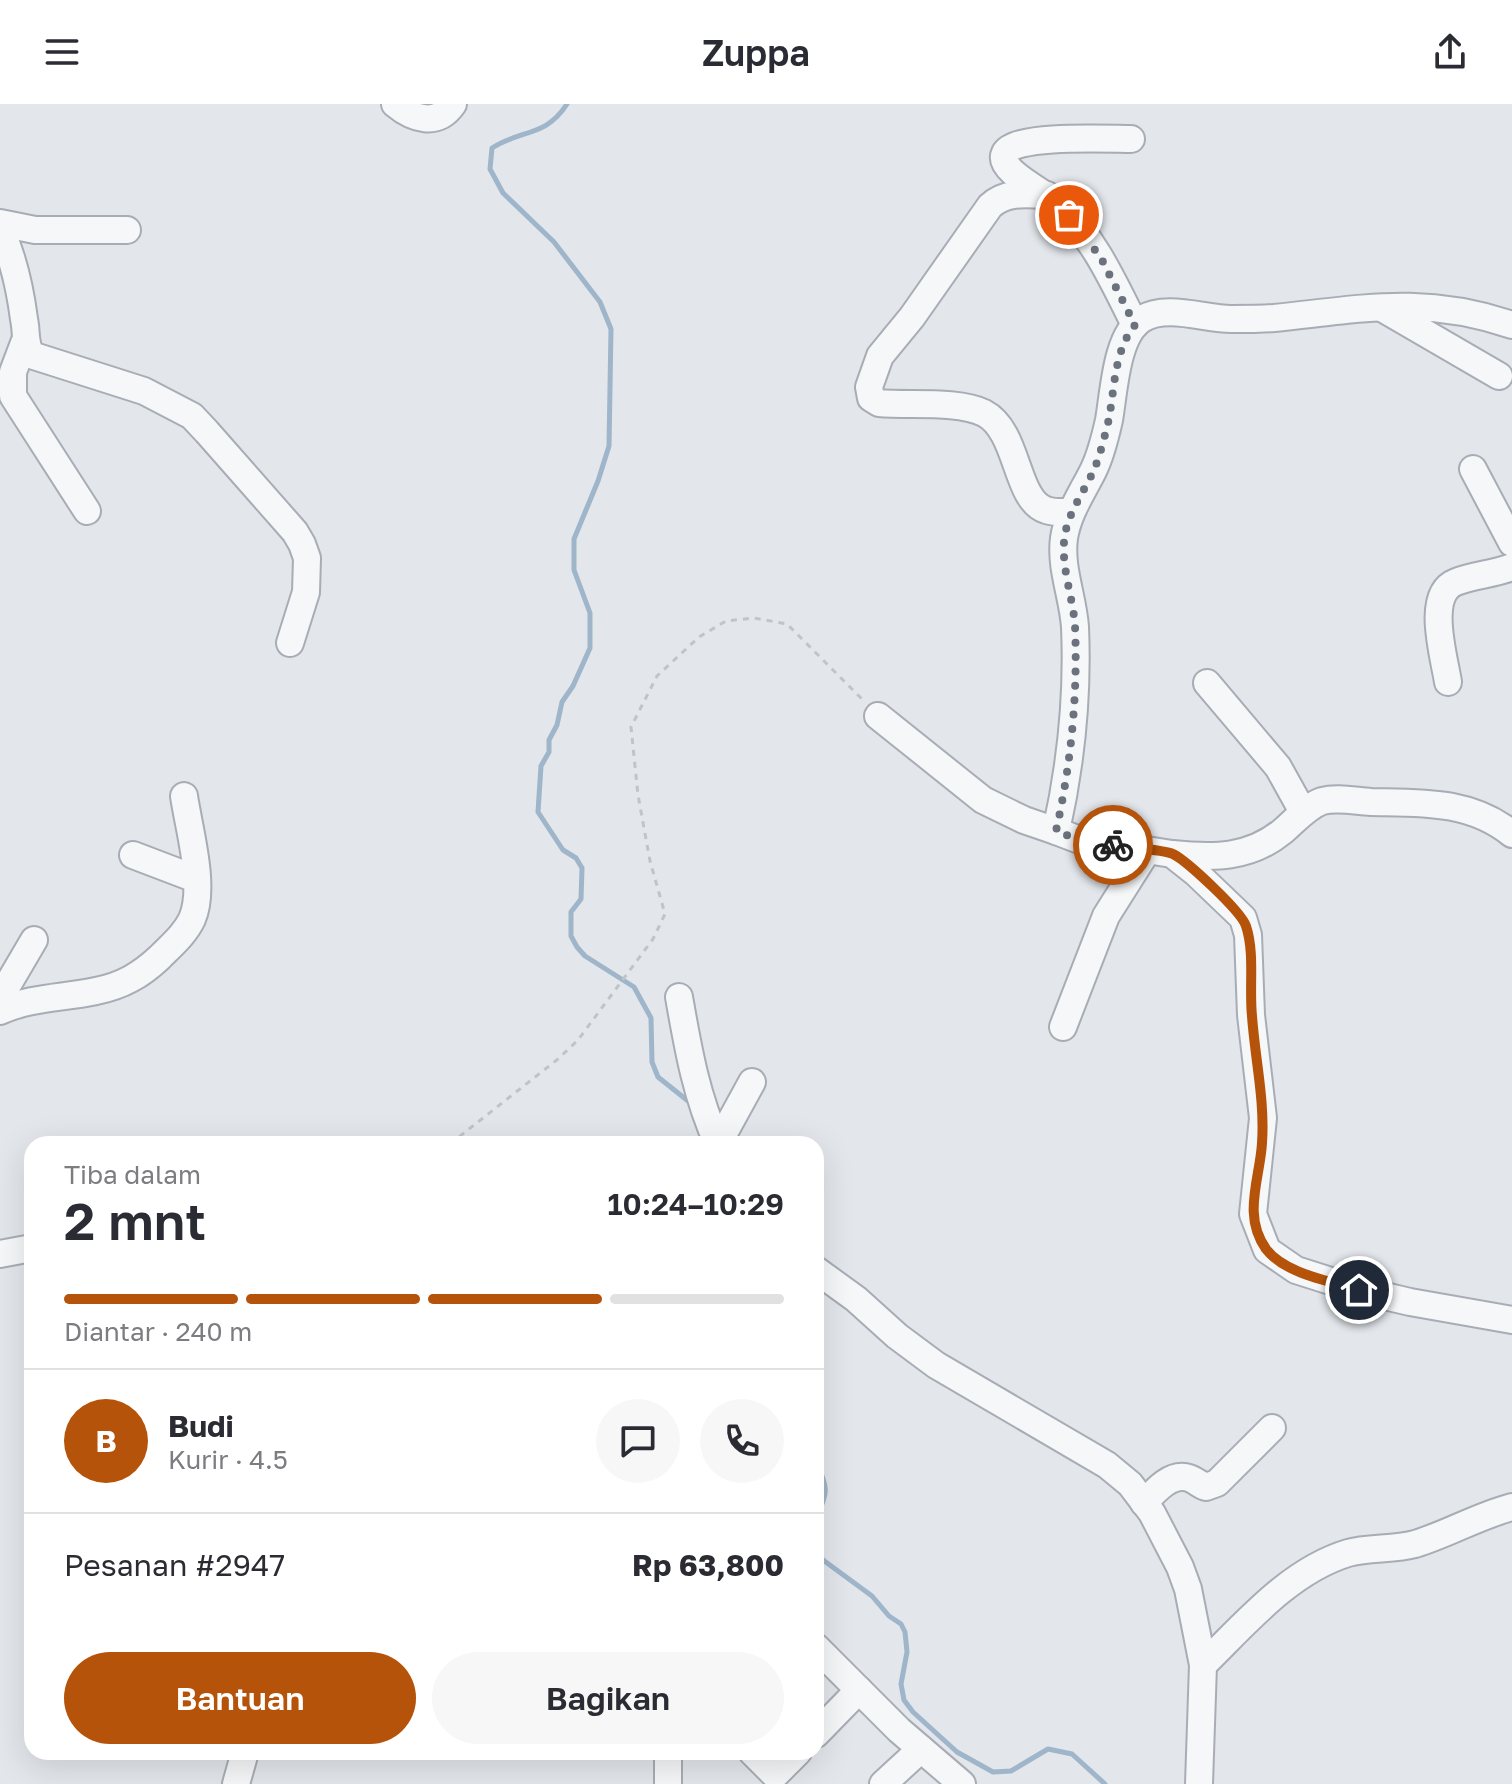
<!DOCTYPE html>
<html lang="id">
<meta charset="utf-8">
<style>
:root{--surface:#fff;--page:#f7f7f7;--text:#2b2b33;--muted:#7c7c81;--line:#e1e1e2;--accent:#b45309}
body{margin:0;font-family:"Golos Text",sans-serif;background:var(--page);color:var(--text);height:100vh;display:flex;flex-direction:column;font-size:30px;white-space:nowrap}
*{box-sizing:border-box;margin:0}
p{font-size:26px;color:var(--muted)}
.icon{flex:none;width:44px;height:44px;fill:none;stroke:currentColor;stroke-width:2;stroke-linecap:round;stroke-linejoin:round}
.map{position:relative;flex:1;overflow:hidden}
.panel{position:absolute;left:24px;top:1032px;width:800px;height:624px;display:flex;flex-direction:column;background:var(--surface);border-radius:24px;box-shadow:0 8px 32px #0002}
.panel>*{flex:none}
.pin{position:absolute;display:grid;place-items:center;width:68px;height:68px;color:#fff;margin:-34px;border:4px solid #fff;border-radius:50%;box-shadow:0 2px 8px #0007}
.courier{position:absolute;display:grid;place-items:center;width:80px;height:80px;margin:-40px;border:6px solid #b45309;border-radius:50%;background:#fff;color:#222;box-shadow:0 2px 10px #0007}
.summary em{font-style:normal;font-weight:600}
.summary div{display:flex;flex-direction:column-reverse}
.summary{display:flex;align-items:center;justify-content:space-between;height:136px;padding:0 40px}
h1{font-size:52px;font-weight:600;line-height:60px}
.bar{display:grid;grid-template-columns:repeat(4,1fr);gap:12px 8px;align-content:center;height:96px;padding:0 40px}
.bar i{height:10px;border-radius:6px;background:var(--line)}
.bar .active{background:var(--accent)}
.bar p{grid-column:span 4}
.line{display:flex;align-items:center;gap:20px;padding:0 40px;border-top:2px solid var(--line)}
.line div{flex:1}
.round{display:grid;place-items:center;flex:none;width:84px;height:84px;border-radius:42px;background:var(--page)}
.action{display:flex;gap:16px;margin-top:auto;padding:16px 40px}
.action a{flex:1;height:92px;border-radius:48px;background:var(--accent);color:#fff;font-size:32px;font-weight:600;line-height:92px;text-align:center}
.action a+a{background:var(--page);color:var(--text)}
header{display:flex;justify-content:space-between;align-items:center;height:104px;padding:0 40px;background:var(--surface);font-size:36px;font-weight:600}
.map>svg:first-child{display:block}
</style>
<header><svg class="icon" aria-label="menu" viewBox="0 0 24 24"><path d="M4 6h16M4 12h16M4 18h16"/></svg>Zuppa<svg class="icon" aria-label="share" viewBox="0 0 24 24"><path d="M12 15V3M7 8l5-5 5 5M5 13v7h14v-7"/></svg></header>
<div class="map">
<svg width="1512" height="1680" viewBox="0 0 1512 1680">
<rect width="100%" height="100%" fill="#e3e6eb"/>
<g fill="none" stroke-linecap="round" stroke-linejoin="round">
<g stroke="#9fb5ca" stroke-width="5">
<path d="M 567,0 C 546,33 522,25 492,44 L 490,65 L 503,89 L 554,138 L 600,198 L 611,225 L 609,342 L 598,377 L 574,435 L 574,466 L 590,509 L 590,544 L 573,582 L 562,598 L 557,621 L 549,636 L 549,648 L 541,662 L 538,708 L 563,746 L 576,754 L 582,764 L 581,795 L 571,808 L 571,832 L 577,843 L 585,852 L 634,883 L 651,914 L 652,958 L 658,973 L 693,1001"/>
<path d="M 816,1358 C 828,1383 829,1388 816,1413"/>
<path d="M 816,1445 L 823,1456 L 872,1492 L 889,1512 L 901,1520 L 905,1528 L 907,1548 L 901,1580 L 904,1596 L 913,1608 L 957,1648 L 993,1668 L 1011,1667 L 1048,1645 L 1072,1650 L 1105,1680"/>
</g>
<g stroke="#a8adb5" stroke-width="30">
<g id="minor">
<path d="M 395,0 C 413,15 437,23 453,0"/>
<path d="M 1131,35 C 1110,35 1014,30 1005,49 C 996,67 1048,90 1059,101 C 1094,134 1114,179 1135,221"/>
<path d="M 1047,91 C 1027,90 1006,87 990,102 L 912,213 L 880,252 L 869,283 L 871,294 L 879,299 C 909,302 957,296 984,309 C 1019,327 1015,396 1046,406 C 1054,409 1063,408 1071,408"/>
<path d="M 0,119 L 35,126 L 127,126"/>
<path d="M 0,124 C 13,153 20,184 24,215 C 27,229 24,238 31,251 L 144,287 L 192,312 L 207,328 L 295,428 L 302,440 L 307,454 L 306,488 L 290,539"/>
<path d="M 1382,204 L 1499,272"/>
<path d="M 1512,221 C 1423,191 1363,205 1274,214 C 1260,215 1245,215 1231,215 C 1205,215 1166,200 1142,215 C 1116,231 1114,288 1109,316 C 1105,334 1101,351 1093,367 C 1082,389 1068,409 1064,434 C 1060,464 1073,493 1075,523 C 1078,592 1071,660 1056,727 L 1077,735 L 1172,750 L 1196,769 L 1243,814 L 1248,831 L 1251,911 L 1263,1014 L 1253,1110 L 1267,1146 L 1296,1166 L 1359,1186 L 1410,1198 L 1512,1216"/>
<path d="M 24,239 L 13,268 L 13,292 L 87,407"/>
<path d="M 1473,365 L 1512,439"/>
<path d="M 1448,578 C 1444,552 1425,490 1456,478 C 1474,471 1494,470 1512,463"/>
<path d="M 1207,579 L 1278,663 L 1303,708"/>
<path d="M 878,612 L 983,696 L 1024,716 L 1056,727"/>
<path d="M 1172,750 C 1213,754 1249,755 1283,727 C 1295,717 1306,703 1322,697 C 1337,693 1355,697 1371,698 C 1421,699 1470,696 1512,730"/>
<path d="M 133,751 L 196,775"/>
<path d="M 679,893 C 688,944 696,992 718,1040"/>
<path d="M 0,894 L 34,836"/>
<path d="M 0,907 C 31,893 64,894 96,887 C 122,882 141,871 160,853 C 172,841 185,830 192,815 C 206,783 189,726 184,692"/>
<path d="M 1063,923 L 1106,812 L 1147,747"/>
<path d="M 718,1040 L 752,978"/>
<path d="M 0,1150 L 32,1144"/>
<path d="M 816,1166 L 856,1195 L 897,1232 L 936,1261 L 1107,1361 L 1130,1380 L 1152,1409 L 1180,1463 L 1188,1485 L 1203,1561 L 1199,1680"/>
<path d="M 1144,1399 C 1155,1387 1171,1368 1189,1374 C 1195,1376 1200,1381 1206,1383 L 1217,1379 L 1272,1324"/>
<path d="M 816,1543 L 899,1626 L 962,1680"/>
<path d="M 1203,1561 C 1245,1520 1289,1467 1348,1449 C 1369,1443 1393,1446 1415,1440 C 1448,1430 1478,1412 1512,1403"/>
<path d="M 816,1630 L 859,1586"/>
<path d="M 668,1648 L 668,1680"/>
<path d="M 752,1648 L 775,1671 L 798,1648"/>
<path d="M 236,1680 L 245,1648"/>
<path d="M 883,1680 L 921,1645"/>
</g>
</g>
<path stroke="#c0c4c9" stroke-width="3" stroke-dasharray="6 6" stroke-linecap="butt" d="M 450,1040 L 558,955 L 578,936 L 653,835 L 665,810 L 650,757 L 638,691 L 631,623 L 657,572 L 699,533 L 726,517 L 754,514 L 787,520 L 865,598"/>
<use href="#minor" stroke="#f5f7f9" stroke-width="26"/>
</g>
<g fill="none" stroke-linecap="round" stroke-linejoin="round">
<path stroke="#6b727d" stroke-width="8" stroke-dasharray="0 14.4" d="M 1069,111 L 1101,154 L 1135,221 C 1113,248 1115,287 1108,319 C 1104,335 1100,351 1094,366 C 1083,390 1066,411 1064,438 C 1062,466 1073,494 1075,522 C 1078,591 1071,660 1056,727 L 1077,735 L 1113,741"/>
<path stroke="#b45309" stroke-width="10" d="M 1113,741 C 1127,744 1162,745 1173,750 C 1187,757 1241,807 1246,822 C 1255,849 1249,883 1252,912 C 1255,955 1265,996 1262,1039 C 1260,1075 1242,1111 1266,1145 C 1285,1170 1330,1177 1359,1186"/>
</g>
</svg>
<div class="pin" style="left:1069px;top:111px;background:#ea580c"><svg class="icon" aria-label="bag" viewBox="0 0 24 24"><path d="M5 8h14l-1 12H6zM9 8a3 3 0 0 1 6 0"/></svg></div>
<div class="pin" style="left:1359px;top:1186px;background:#1f2937"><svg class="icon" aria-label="home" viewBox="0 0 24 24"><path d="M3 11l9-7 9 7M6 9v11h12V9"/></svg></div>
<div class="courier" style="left:1113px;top:741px"><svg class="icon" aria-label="bike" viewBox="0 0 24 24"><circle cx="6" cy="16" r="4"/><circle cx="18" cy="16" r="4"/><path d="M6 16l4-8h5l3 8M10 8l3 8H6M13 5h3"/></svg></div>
<section class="panel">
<div class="summary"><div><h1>2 mnt</h1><p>Tiba dalam</p></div><em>10:24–10:29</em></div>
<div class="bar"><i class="active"></i><i class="active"></i><i class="active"></i><i></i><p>Diantar · 240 m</p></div>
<div class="line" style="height:144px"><b class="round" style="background:var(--accent);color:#fff">B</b><div><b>Budi</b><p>Kurir · 4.5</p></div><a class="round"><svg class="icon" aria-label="chat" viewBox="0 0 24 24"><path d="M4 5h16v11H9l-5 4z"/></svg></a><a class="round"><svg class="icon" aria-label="phone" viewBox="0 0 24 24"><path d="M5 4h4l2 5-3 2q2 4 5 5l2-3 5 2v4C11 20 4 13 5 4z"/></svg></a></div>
<div class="line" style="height:104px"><div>Pesanan #2947</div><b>Rp 63,800</b></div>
<div class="action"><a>Bantuan</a><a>Bagikan</a></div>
</section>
</div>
